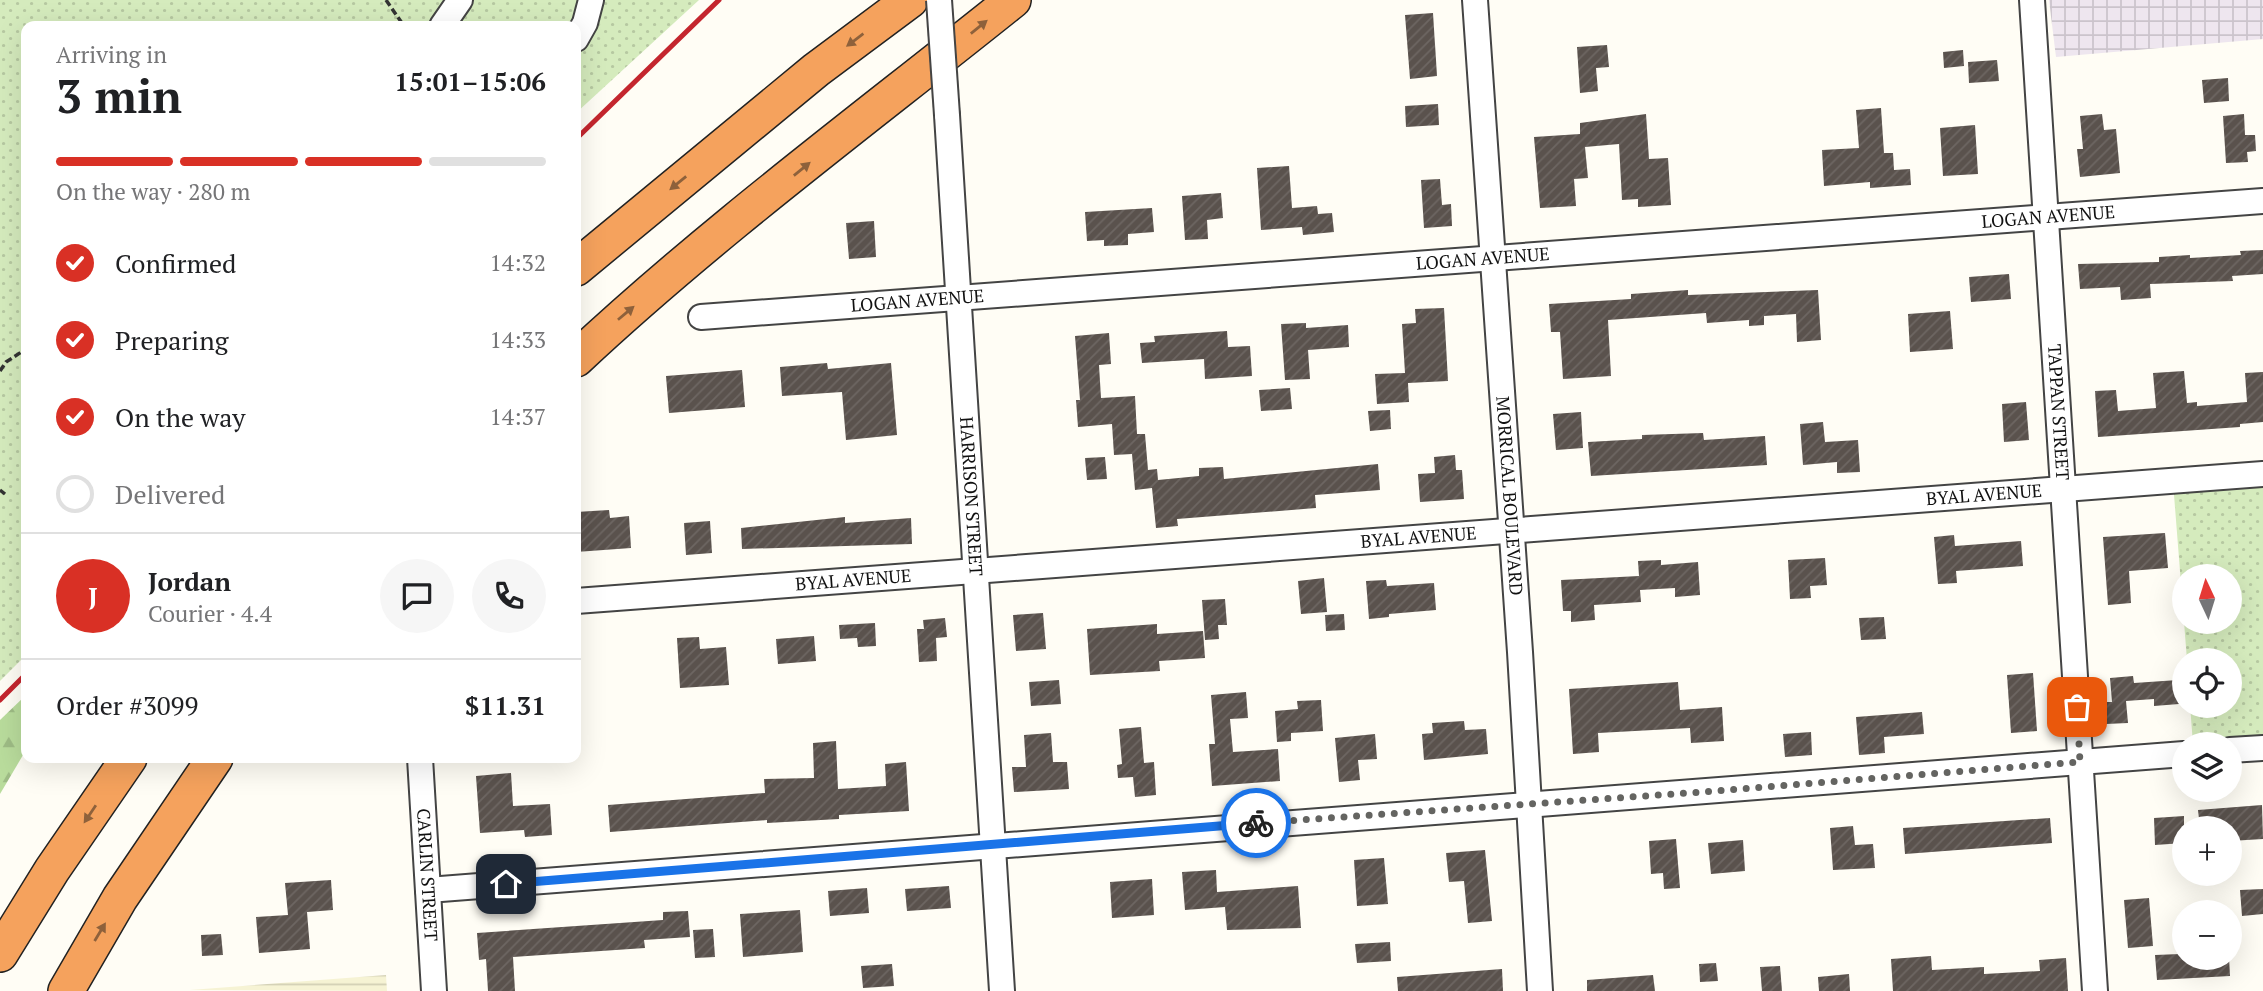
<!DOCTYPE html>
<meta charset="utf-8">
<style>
:root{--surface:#fff;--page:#f6f6f6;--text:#202124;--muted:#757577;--line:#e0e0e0;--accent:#d93025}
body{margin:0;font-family:"PT Serif",serif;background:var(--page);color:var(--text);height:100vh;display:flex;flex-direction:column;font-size:26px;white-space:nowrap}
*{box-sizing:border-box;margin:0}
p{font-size:23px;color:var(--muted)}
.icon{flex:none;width:38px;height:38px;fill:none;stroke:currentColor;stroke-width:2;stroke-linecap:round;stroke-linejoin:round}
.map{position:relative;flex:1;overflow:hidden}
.drawer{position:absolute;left:21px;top:21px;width:560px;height:742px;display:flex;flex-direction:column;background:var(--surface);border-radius:14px;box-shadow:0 7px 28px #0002}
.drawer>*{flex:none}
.needle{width:46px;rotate:356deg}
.fabs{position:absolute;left:2172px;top:564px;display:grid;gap:14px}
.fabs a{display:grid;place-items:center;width:70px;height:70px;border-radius:50%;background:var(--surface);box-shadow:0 7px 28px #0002;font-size:35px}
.pin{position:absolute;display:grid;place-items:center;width:60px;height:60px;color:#fff;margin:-30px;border-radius:14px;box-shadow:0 4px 10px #0006}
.courier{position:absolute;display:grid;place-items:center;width:70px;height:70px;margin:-35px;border:5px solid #1a73e8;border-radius:50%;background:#fff;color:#222;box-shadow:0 2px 9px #0007}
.headline em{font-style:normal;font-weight:700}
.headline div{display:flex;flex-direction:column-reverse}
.headline{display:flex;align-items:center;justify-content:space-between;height:119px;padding:0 35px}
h1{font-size:46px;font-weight:700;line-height:52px}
.bar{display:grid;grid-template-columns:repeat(4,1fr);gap:10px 7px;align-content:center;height:84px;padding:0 35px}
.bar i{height:9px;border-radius:5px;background:var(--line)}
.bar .selected{background:var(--accent)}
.bar p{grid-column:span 4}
.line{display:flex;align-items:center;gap:18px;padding:0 35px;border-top:2px solid var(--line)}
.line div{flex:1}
.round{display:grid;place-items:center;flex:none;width:74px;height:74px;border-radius:37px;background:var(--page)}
ol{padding:0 35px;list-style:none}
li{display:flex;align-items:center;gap:21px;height:77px}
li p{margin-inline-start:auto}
li .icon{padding:7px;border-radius:50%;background:var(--accent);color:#fff;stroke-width:4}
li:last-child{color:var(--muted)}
li i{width:38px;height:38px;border:4px solid var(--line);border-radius:50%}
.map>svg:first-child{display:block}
</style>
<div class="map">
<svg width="2263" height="991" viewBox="0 0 2263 991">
<defs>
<pattern id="industrial-grid" width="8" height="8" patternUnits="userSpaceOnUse" patternTransform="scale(1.75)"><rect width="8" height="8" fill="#eee6ef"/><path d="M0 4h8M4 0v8" fill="none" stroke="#cbc4cc"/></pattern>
<pattern id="farmland-rules" width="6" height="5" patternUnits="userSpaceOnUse" patternTransform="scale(1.75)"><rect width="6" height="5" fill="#f6f3d4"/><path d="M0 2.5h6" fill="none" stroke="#d2cfb5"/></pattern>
<pattern id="forest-firs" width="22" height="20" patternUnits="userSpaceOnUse" patternTransform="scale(1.75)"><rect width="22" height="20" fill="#b9dc9c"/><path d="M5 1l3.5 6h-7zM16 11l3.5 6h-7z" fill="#9ebc85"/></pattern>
<pattern id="park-dots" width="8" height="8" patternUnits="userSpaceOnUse" patternTransform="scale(1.75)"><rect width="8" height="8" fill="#d5ebbd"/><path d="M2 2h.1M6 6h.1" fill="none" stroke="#b6c8a1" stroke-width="1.8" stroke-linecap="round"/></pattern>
<pattern id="building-hatch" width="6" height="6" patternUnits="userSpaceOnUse" patternTransform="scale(1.75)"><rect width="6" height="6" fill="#5a524d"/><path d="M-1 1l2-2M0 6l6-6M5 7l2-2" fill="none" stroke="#6d6662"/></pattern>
</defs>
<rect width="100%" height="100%" fill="#fffdf5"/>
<path fill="url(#industrial-grid)" d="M 2049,0 L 2263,0 L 2263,39 L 2056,57 Z"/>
<path fill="url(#farmland-rules)" d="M 386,975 L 387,991 L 190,990 Z"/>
<path fill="url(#forest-firs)" d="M 26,695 L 26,750 L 0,794 L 0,720 Z"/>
<g fill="url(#park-dots)" fill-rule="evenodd">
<path d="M 0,0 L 699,0 L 576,113 L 576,26 L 26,26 L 26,655 L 0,681 Z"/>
<path d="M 2263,474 L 2263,748 L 2193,744 L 2190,705 L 2230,705 L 2230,660 L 2187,660 L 2173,482 ZM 2184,576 L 2230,576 L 2230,621 L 2184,621 Z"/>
</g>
<g fill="url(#building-hatch)">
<path d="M 1433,13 L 1437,76 L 1410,79 L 1405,15 Z"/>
<path d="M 1607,45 L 1609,67 L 1596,68 L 1598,91 L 1580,93 L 1577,47 Z"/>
<path d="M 1963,50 L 1964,66 L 1944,68 L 1943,52 Z"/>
<path d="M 1997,60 L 1999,81 L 1969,83 L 1968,62 Z"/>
<path d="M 2228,78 L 2229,101 L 2204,103 L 2202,80 Z"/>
<path d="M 1438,104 L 1439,125 L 1406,127 L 1405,106 Z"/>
<path d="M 1881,108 L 1884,153 L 1893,153 L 1894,170 L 1910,169 L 1911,185 L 1870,188 L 1870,182 L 1824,186 L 1822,150 L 1859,148 L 1856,110 Z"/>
<path d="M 1646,114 L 1649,159 L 1668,158 L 1671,205 L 1638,207 L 1638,199 L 1622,200 L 1619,144 L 1585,147 L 1588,178 L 1574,179 L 1576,206 L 1540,208 L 1534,137 L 1580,134 L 1580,123 Z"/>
<path d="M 2102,114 L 2104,130 L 2116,129 L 2120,173 L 2080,177 L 2077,149 L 2083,149 L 2080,116 Z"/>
<path d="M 2244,114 L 2245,135 L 2255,135 L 2256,151 L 2247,152 L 2248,162 L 2226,163 L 2223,116 Z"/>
<path d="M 1975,125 L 1978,174 L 1943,176 L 1940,128 Z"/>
<path d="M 1289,166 L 1292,208 L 1317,206 L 1318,214 L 1332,213 L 1334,232 L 1303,235 L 1302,227 L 1261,230 L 1257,168 Z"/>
<path d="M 1440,179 L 1442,205 L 1451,204 L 1452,226 L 1424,228 L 1421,180 Z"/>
<path d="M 1221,193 L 1223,218 L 1207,220 L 1208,239 L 1185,240 L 1182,196 Z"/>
<path d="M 1152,208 L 1154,232 L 1128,234 L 1128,245 L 1104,246 L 1104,240 L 1087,241 L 1085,212 Z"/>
<path d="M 874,221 L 876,257 L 849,259 L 846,223 Z"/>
<path d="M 2263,250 L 2263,274 L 2232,276 L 2233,281 L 2150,284 L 2151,298 L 2121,300 L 2120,287 L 2080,289 L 2078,264 L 2159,262 L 2159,257 L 2190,255 L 2190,258 L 2241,255 L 2240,251 Z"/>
<path d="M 2009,274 L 2011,299 L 1971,302 L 1969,277 Z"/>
<path d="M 1688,290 L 1688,295 L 1818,290 L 1821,340 L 1797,342 L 1796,314 L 1764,316 L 1764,325 L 1749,326 L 1749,320 L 1707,323 L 1706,313 L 1608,320 L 1611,376 L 1563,379 L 1560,332 L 1551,332 L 1549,304 L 1631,299 L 1631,294 Z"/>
<path d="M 1444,308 L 1448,381 L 1408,383 L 1409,402 L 1377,404 L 1375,374 L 1405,373 L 1402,324 L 1416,323 L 1415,309 Z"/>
<path d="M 1950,311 L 1953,349 L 1910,352 L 1908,314 Z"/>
<path d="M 1306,323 L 1306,328 L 1348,325 L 1349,347 L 1308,350 L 1310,379 L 1285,380 L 1281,324 Z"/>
<path d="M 1227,331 L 1228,347 L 1250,346 L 1252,376 L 1205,379 L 1204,359 L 1142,363 L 1140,343 L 1155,342 L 1154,336 Z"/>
<path d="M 1109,333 L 1111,364 L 1099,365 L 1101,398 L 1135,396 L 1137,434 L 1145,434 L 1148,470 L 1157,469 L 1158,480 L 1199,476 L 1199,468 L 1223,467 L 1224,479 L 1378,464 L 1380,490 L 1315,495 L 1316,508 L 1177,519 L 1178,526 L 1156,528 L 1152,488 L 1135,490 L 1132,454 L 1114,455 L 1112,424 L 1078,427 L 1076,400 L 1080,400 L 1075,336 Z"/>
<path d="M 827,363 L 828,369 L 891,363 L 897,435 L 846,440 L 842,392 L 782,396 L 780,367 Z"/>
<path d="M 742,370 L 745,407 L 669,413 L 666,376 Z"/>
<path d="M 2184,371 L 2187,403 L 2197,402 L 2197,406 L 2247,402 L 2245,373 L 2263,372 L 2263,422 L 2240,424 L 2240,427 L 2098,437 L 2095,391 L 2116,390 L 2118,411 L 2156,408 L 2153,373 Z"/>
<path d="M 1290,388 L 1292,409 L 1261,411 L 1259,390 Z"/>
<path d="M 2026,402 L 2029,440 L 2004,442 L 2002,404 Z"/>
<path d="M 1390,410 L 1391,429 L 1370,431 L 1368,411 Z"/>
<path d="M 1581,412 L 1583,448 L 1556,450 L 1553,414 Z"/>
<path d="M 1823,422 L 1825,442 L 1858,440 L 1860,472 L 1837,473 L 1837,462 L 1803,465 L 1800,424 Z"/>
<path d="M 1703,433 L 1704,440 L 1765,436 L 1767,465 L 1591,476 L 1588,442 L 1642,439 L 1642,435 Z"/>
<path d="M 1455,455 L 1456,470 L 1462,470 L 1464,499 L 1420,502 L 1418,474 L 1435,473 L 1434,457 Z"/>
<path d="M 1105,457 L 1107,479 L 1087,480 L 1085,458 Z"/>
<path d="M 609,510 L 610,518 L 629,516 L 631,548 L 576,552 L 576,512 Z"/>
<path d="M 845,517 L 845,523 L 911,518 L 912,544 L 742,549 L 741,528 Z"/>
<path d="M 710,521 L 712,553 L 686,555 L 684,523 Z"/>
<path d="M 2165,533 L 2168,568 L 2129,571 L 2131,603 L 2108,605 L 2103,537 Z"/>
<path d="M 1954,535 L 1955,546 L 2021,541 L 2023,566 L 1956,571 L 1957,583 L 1938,584 L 1934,537 Z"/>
<path d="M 1825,558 L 1827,585 L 1810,586 L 1811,598 L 1790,599 L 1788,560 Z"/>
<path d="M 1661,560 L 1661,565 L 1698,562 L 1700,595 L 1675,597 L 1675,588 L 1640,590 L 1641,602 L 1594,605 L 1595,620 L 1571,622 L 1571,611 L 1563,611 L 1561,580 L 1639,576 L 1638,561 Z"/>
<path d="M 1324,578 L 1327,612 L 1301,614 L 1298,581 Z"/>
<path d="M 1386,580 L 1387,586 L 1434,583 L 1436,610 L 1389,614 L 1389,617 L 1369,619 L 1366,581 Z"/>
<path d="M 1225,599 L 1227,625 L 1218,625 L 1219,639 L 1205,640 L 1202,600 Z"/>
<path d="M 1043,613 L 1046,649 L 1016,651 L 1013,615 Z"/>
<path d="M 1344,614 L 1345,630 L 1326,631 L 1325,615 Z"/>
<path d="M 1884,617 L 1886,639 L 1861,640 L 1859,618 Z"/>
<path d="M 945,618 L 947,637 L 936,638 L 937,661 L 919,662 L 917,629 L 924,629 L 923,620 Z"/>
<path d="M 875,623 L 876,646 L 858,647 L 857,638 L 840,639 L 839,625 Z"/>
<path d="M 1157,624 L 1157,634 L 1203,631 L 1205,658 L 1159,661 L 1160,671 L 1090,675 L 1087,629 Z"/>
<path d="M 814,636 L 816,661 L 778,664 L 776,639 Z"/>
<path d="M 699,637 L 700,649 L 726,647 L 729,685 L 680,688 L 677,638 Z"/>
<path d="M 2033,673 L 2037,731 L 2011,733 L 2007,675 Z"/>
<path d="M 2133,676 L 2134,683 L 2178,680 L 2179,704 L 2154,706 L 2154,699 L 2126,701 L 2128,723 L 2106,724 L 2104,702 L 2112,702 L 2110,678 Z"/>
<path d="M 1059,680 L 1061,704 L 1031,706 L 1029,682 Z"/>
<path d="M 1678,682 L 1680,710 L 1722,707 L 1724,741 L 1691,743 L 1690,728 L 1598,733 L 1599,752 L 1573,754 L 1569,689 Z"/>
<path d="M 1246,692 L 1248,718 L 1230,719 L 1233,752 L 1278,749 L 1280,781 L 1212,786 L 1209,744 L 1215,744 L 1211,695 Z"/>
<path d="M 1321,700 L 1323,731 L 1291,733 L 1291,741 L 1277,742 L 1275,711 L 1298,709 L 1297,701 Z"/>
<path d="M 1922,712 L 1924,734 L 1884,737 L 1885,753 L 1859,755 L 1856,717 Z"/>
<path d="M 1464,721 L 1465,730 L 1486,729 L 1488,754 L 1424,760 L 1422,734 L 1433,733 L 1432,723 Z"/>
<path d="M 1141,727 L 1144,763 L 1154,762 L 1156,795 L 1135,797 L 1133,777 L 1118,778 L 1117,765 L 1122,764 L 1119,729 Z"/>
<path d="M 1811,732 L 1812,755 L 1785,757 L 1783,734 Z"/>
<path d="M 1051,733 L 1053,762 L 1067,762 L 1069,789 L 1014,792 L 1012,767 L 1026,767 L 1024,735 Z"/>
<path d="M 1375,734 L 1377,759 L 1358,760 L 1360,780 L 1339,782 L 1335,738 Z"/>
<path d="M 836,741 L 838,789 L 886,786 L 885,764 L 906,762 L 909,811 L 839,815 L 839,819 L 767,823 L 767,820 L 610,832 L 608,805 L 765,793 L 764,779 L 814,778 L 813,743 Z"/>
<path d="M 511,773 L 513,806 L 550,804 L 552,835 L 525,837 L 524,830 L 480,833 L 476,776 Z"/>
<path d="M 2262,805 L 2263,839 L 2230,841 L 2230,828 L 2200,828 L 2198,810 Z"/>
<path d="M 2184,816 L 2184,843 L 2155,845 L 2154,818 Z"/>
<path d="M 2050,818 L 2052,843 L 1905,854 L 1903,828 Z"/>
<path d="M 1853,826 L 1855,845 L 1873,844 L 1875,868 L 1833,870 L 1830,828 Z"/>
<path d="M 1676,839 L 1680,888 L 1664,889 L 1663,873 L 1651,874 L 1649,841 Z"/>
<path d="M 1743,840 L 1745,871 L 1711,874 L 1708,843 Z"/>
<path d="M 1485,850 L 1492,921 L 1468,923 L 1464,881 L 1449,882 L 1446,853 Z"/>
<path d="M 1384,858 L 1388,904 L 1357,906 L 1354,860 Z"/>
<path d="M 1216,870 L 1217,892 L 1298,886 L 1301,928 L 1227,930 L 1225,907 L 1185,910 L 1182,872 Z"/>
<path d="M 1152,879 L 1154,915 L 1112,918 L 1110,882 Z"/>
<path d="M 331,880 L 333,910 L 307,912 L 310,949 L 259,953 L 256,917 L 288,915 L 285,883 Z"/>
<path d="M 949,886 L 951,908 L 907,911 L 905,889 Z"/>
<path d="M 867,888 L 869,913 L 830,916 L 828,891 Z"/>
<path d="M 2263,889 L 2263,914 L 2242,916 L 2240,890 Z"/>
<path d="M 2149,898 L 2153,946 L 2128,948 L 2124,900 Z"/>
<path d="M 800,910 L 803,952 L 743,957 L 740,914 Z"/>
<path d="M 688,911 L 690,937 L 644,940 L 645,948 L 513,957 L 515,991 L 488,991 L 486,959 L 479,960 L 477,933 L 663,920 L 663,912 Z"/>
<path d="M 713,929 L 715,957 L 695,958 L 693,930 Z"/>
<path d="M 221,934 L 223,955 L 202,956 L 201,935 Z"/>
<path d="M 1390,942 L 1391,961 L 1357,963 L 1355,944 Z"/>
<path d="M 2180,954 L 2180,957 L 2229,957 L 2230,976 L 2157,980 L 2155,955 Z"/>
<path d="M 1931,956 L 1932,970 L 1984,967 L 1984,974 L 2040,971 L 2039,960 L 2066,958 L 2068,991 L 1893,991 L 1891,959 Z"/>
<path d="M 1716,963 L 1718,981 L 1700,982 L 1699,964 Z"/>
<path d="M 892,964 L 894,986 L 863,988 L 861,966 Z"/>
<path d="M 1780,966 L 1782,991 L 1762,991 L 1760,967 Z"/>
<path d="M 1502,969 L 1503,991 L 1398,991 L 1397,977 Z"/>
<path d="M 1849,974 L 1850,991 L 1819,991 L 1818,977 Z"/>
<path d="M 1653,975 L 1655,991 L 1587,991 L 1587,980 Z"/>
</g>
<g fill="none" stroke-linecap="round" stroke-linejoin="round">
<g stroke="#444" stroke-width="28">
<g id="minor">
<path id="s1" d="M 1475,0 L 1520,652 L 1540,991"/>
<path id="s2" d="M 2032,0 L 2095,991"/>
<path d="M 442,26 L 460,0"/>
<path d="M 576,39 L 585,23 L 591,0"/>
<path id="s3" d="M 947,115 L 1002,991"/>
<path id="s4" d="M 701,317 L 2263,201"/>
<path id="s5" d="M 576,601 L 2263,474"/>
<path d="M 2230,750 L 2263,748"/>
<path id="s6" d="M 420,758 L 434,991"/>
<path d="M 428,890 C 1013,844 1598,798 2184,754"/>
</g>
</g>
<g stroke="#222" stroke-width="38">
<g id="highway">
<path d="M 576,268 L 816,70 L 910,0"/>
<path d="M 576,359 C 713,231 866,118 1013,0"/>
<path d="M 0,954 L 52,870 L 129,758"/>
<path d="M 66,991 L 120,898 L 215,758"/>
</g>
</g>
<g stroke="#333" stroke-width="3.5" stroke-dasharray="7 3.5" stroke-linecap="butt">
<path d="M 386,0 L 404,26"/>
<path d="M 0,371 L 6,362 L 26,349"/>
<path d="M 0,490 L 5,494"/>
</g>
<use href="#minor" stroke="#fff" stroke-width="24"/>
<use href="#highway" stroke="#f5a25d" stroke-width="35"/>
<g stroke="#c4262e" stroke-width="5">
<path d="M 576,139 L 719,0"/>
<path d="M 0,700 L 26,674"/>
</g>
<g stroke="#444" stroke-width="28" stroke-linecap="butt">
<path id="minor-bridge" d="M 939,0 L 947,115"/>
</g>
<use href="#minor-bridge" stroke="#fff" stroke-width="24"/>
</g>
<defs><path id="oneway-solid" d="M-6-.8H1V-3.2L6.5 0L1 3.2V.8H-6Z" transform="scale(1.75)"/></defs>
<g fill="#8e613b">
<use href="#oneway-solid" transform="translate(979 27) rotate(-39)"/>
<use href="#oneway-solid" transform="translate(855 40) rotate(143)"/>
<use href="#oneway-solid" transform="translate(802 169) rotate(-39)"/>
<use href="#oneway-solid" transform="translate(678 183) rotate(141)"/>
<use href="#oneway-solid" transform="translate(626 313) rotate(-40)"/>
<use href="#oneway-solid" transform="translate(90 814) rotate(124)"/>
<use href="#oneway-solid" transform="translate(100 932) rotate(-59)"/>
</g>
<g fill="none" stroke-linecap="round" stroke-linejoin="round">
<path stroke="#646461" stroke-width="7" stroke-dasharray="0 12.6" d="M 1256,823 L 1703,792 L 2080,762 L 2077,707"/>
<path stroke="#1a73e8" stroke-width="9" d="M 506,884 L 1256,823"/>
</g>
<g text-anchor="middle" stroke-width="7" stroke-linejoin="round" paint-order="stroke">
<g font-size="18" fill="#111" stroke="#fff">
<text dy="6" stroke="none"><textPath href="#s4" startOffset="1351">LOGAN AVENUE</textPath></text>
<text dy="6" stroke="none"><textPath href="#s4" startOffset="784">LOGAN AVENUE</textPath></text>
<text dy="6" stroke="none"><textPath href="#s4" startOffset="217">LOGAN AVENUE</textPath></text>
<text dy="6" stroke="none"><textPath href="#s2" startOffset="413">TAPPAN STREET</textPath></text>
<text dy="6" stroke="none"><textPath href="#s5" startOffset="1412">BYAL AVENUE</textPath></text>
<text dy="6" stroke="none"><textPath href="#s1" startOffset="497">MORRICAL BOULEVARD</textPath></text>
<text dy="6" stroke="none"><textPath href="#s3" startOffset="382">HARRISON STREET</textPath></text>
<text dy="6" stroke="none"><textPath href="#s5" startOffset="845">BYAL AVENUE</textPath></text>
<text dy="6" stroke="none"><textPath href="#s5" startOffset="278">BYAL AVENUE</textPath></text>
<text dy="6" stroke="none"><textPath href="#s6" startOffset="117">CARLIN STREET</textPath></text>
</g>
</g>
</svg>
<div class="fabs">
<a><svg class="needle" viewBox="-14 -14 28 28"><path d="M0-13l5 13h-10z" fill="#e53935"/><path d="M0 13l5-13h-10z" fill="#757577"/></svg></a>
<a><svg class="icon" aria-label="locate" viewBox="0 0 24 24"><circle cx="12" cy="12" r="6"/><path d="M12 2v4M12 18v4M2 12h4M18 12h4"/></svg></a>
<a><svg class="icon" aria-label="layers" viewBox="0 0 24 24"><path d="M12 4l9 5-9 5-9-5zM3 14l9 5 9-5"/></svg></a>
<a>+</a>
<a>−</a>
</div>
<div class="pin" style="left:2077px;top:707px;background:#ea580c"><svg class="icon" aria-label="bag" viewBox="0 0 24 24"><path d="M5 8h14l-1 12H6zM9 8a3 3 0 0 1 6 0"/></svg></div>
<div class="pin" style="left:506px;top:884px;background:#1f2937"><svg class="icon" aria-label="home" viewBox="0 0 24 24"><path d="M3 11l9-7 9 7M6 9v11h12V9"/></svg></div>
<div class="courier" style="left:1256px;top:823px"><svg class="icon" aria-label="bike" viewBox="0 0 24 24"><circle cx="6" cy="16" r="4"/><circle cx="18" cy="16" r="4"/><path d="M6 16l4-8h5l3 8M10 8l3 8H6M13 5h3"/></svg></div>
<section class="drawer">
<div class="headline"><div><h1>3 min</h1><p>Arriving in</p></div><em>15:01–15:06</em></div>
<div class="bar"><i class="selected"></i><i class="selected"></i><i class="selected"></i><i></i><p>On the way · 280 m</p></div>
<ol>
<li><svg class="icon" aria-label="check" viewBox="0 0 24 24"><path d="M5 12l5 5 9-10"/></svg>Confirmed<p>14:32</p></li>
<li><svg class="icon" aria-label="check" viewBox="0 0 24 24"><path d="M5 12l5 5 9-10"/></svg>Preparing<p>14:33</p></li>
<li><svg class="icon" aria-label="check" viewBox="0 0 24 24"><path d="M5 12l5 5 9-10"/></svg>On the way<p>14:37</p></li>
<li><i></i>Delivered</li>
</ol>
<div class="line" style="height:126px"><b class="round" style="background:var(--accent);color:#fff">J</b><div><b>Jordan</b><p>Courier · 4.4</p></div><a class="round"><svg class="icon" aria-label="chat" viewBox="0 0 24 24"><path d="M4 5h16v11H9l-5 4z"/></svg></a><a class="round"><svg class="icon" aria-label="phone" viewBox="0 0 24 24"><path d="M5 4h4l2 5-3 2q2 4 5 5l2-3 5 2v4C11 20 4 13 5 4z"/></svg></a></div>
<div class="line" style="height:91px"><div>Order #3099</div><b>$11.31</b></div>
</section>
</div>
